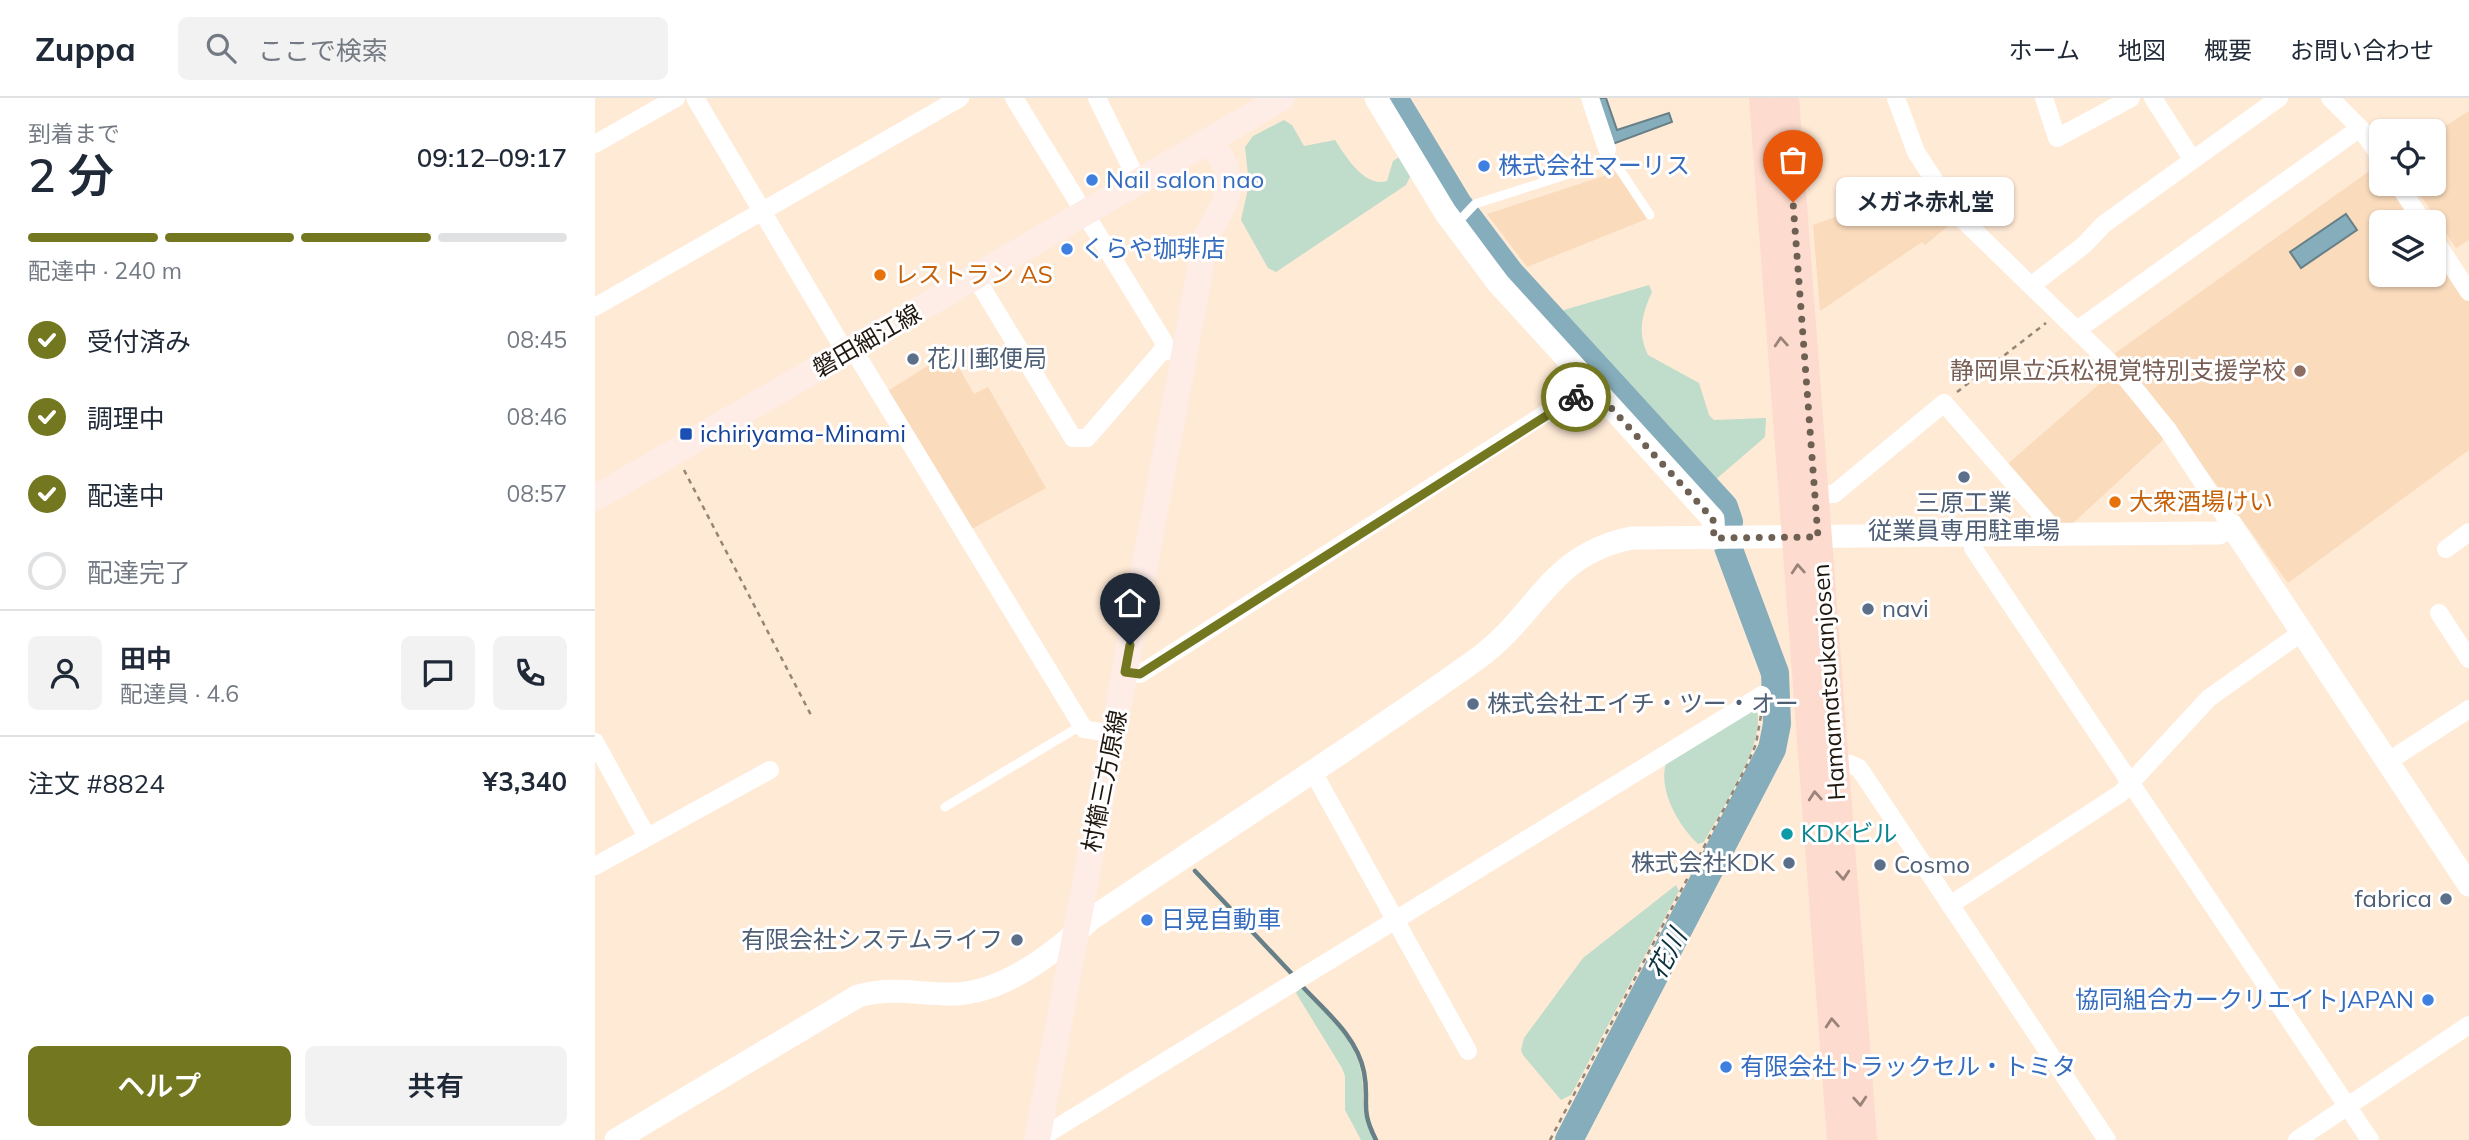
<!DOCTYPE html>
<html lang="ja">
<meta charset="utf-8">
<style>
:root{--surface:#fff;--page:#f2f2f3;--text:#1f2937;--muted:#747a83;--line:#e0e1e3;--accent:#73771f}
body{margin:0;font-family:Mulish,"Noto Sans JP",sans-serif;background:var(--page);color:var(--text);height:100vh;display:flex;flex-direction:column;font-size:26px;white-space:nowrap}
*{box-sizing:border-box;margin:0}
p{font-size:23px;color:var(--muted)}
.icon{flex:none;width:38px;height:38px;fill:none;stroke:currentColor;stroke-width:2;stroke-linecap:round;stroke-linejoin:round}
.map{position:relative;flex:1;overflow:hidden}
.sheet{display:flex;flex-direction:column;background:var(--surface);width:595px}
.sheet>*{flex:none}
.controls{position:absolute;left:1774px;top:21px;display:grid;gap:14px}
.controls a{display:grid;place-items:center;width:77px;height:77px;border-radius:10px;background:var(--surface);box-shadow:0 2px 5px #0004;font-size:35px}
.pin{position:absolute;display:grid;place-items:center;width:60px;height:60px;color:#fff;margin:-72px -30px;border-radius:50% 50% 50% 0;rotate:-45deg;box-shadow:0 0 7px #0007}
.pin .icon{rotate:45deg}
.courier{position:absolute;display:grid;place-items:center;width:70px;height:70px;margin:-35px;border:5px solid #73771f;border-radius:50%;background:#fff;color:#222;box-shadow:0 2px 9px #0007}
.bubble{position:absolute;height:49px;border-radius:10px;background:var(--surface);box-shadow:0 2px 5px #0004;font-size:23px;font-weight:600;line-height:49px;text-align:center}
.overview em{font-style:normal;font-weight:600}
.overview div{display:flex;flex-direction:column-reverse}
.overview{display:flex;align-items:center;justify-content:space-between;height:119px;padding:0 28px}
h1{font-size:46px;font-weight:600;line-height:52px}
.bar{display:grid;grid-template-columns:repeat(4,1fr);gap:10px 7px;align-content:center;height:84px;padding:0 28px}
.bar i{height:9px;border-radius:5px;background:var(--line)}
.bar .selected{background:var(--accent)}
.bar p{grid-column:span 4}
.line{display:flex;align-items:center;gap:18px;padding:0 28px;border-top:2px solid var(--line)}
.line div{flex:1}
.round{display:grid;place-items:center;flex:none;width:74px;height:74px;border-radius:10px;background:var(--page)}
ol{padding:0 28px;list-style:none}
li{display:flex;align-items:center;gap:21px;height:77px}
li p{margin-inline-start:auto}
li .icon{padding:7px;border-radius:50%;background:var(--accent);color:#fff;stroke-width:4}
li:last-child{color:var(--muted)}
li i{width:38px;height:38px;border:4px solid var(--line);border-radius:50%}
.cta{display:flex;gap:14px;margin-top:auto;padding:14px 28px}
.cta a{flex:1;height:80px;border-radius:10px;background:var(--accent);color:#fff;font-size:28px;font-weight:600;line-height:80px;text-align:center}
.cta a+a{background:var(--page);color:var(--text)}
header{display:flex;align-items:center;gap:42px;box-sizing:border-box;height:98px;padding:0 35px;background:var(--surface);border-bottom:2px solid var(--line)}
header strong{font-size:33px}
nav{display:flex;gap:38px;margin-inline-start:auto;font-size:24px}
.search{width:490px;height:63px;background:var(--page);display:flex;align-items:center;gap:18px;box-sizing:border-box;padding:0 24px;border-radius:10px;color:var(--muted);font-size:26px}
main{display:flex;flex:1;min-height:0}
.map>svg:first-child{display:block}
</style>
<header>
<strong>Zuppa</strong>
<div class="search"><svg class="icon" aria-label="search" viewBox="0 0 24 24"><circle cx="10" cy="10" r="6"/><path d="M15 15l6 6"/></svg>ここで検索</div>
<nav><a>ホーム</a><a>地図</a><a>概要</a><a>お問い合わせ</a></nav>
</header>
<main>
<section class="sheet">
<div class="overview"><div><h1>2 分</h1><p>到着まで</p></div><em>09:12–09:17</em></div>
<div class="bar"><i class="selected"></i><i class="selected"></i><i class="selected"></i><i></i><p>配達中 · 240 m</p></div>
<ol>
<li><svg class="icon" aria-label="check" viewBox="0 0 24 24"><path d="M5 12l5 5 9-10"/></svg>受付済み<p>08:45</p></li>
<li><svg class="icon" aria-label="check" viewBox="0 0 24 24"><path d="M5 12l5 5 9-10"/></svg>調理中<p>08:46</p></li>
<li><svg class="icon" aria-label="check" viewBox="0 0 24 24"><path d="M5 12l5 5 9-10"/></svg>配達中<p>08:57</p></li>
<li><i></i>配達完了</li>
</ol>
<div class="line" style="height:126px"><a class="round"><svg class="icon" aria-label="person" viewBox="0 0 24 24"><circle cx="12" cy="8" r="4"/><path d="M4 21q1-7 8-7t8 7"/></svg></a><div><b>田中</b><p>配達員 · 4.6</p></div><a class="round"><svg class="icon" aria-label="chat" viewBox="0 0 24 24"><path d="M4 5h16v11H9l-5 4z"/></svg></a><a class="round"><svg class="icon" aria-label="phone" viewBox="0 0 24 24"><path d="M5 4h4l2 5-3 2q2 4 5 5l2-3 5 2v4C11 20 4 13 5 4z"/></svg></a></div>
<div class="line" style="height:91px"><div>注文 #8824</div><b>¥3,340</b></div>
<div class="cta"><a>ヘルプ</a><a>共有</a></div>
</section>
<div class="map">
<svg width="1874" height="1042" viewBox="0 0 1874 1042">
<rect width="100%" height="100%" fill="#ffead6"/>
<g fill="#fadbbc">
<path d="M 1874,13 L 1874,142 L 1861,150 L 1818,86 L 1839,86 L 1839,35 Z"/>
<path d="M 1784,66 L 1787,86 L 1797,86 L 1823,124 L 1787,124 L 1787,177 L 1839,177 L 1839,149 L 1874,202 L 1874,352 L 1693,485 L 1551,290 L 1519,256 Z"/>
<path d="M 1021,74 L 1052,121 L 932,169 L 892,116 Z"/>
<path d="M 1331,86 L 1359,123 L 1330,147 L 1327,144 L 1225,213 L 1218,127 Z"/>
<path d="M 355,254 L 379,296 L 393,289 L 451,390 L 375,432 L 291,294 Z"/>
<path d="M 1517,275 L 1570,340 L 1475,428 L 1461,428 L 1409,369 Z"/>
</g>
<g fill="#c0dccb">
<path d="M 689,22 L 697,27 L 709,48 L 740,42 C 750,57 769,90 792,83 L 798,63 L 804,59 L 816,77 L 811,87 L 681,174 L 673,170 L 646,122 L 654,86 L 650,49 L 658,38 Z"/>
<path d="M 1054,187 L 1057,194 C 1047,216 1042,234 1053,257 L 1104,285 L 1114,317 L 1119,322 L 1171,320 L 1170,339 L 1119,383 L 1112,381 L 964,218 L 969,212 Z"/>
<path d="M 1156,609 L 1162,613 C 1170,648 1126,712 1109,744 L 1103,746 C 1083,727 1063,692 1071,665 Z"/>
<path d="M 1081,787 L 1084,793 L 976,997 L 966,1002 L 928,957 L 926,952 L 929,940 L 988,860 Z"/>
<path d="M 705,890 C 730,909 763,945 767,979 C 771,1009 763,1011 779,1042 L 766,1042 L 750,1012 L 750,978 L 747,970 L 701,895 Z"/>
</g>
<g fill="#86adbb" stroke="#678087" stroke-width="2">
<path d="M 1002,0 L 1011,0 L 1022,32 L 1074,15 L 1077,24 L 1015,47 Z"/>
<path d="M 1751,116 L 1762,132 L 1706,170 L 1695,154 Z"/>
</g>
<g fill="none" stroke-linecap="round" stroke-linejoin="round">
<g stroke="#678087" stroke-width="4.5">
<path d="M 600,773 L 698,877"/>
<path d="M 706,887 C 730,913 762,938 769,974 C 775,1005 764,1009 781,1042"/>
</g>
<g stroke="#86adbb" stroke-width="28">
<path d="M 799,0 L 863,106 L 915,175 L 1129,409 L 1134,424"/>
<path d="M 974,1042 L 1177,651 L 1182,626 L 1180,575 L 1133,449"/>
</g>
<g stroke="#948576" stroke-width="2.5" stroke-dasharray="5 5" stroke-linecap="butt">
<path d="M 1362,294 L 1451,225"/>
<path d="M 89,372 L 217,619"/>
<path d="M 955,1042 L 1152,667 L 1161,646 L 1166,617"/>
</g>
<g stroke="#fff" stroke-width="9">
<path d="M 1015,57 L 1055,117"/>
<path d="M 861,126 L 880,106 L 1018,62"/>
<path d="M 350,709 L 487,627"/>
</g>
<g stroke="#fff" stroke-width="18">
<path d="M 100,0 L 251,255"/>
<path d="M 419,0 L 569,244 L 568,252 L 578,253"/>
<path d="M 502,0 L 544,86"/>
<path d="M 995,0 L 1012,51"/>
<path d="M 1301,0 L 1321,54 L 1360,114 L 1530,279 L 1573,332 L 1636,427"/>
<path d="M 1449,0 L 1462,40 L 1536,0"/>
<path d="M 1558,0 L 1597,61"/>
<path d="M 1735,0 L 1765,30 L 1787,61"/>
<path d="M 0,46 L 81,0"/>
<path d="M 1803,86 L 1828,124"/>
<path d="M 1839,141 L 1874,194"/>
<path d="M 381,180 L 478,340 L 492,340 L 568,252"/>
<path d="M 1436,188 L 1489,147 L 1509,126 L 1684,0"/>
<path d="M 0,209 L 365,0"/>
<path d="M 1482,232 L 1765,30"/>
<path d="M 258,251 L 489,631 L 518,636"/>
<path d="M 1220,397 L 1239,396 L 1349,305 L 1456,428 L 1456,436"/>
<path d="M 1377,437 L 1378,450 L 1775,1042"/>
<path d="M 1851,451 L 1874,434"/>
<path d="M 1844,515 L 1874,561"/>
<path d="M 530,574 L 545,576 L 995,287"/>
<path d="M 0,644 L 52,739"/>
<path d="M 1792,664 L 1874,611"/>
<path d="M 1240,667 L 1255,666 L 1264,670 L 1512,1042"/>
<path d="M 717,672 L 873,953"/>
<path d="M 0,768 L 175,672"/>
<path d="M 1355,807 L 1526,695 L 1614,600 L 1707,534"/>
<path d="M 442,1042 L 1167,597"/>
<path d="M 1702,1042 L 1874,927"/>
</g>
<g stroke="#fff" stroke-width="23">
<path d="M 781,0 L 850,114 L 903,185 L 1118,421 L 1119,440"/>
<path d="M 21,1042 L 263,898 C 300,888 325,897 360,896 C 410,894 461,854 496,821 C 625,734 756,651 882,561 C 943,517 954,456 1037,440 L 1624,435 L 1636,427 L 1874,787"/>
</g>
<g stroke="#feede7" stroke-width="26">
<path d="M 0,400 L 687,0"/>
<path d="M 442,1042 L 611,140 L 630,104 L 634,85 L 630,67 L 616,42"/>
</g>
<g stroke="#fddbce" stroke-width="28">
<path d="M 1168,0 L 1246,1042"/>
<path d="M 1190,0 L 1268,1042"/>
</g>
</g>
<defs><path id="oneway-chevron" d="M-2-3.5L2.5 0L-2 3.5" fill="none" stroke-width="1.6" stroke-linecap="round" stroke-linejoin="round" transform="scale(1.75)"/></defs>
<g stroke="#9a8378">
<use href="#oneway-chevron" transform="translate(1186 244) rotate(-94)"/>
<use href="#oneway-chevron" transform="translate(1203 471) rotate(-94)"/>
<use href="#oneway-chevron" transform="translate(1220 698) rotate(-94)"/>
<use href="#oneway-chevron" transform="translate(1248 777) rotate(86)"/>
<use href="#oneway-chevron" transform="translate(1237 925) rotate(-94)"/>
<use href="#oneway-chevron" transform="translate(1265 1003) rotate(86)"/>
</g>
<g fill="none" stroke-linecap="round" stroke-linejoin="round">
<path stroke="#6e6154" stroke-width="7" stroke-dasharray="0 12.6" d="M 981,299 L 995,287 L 1118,421 L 1119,440 L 1223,439 L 1198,104"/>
<path stroke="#73771f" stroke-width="9" d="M 535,547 L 530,574 L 545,576 L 981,299"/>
</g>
<g fill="#3f7fe0" stroke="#fff" stroke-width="2.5">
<circle cx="889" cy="68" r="7"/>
<circle cx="497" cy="82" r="7"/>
<circle cx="472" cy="151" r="7"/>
<circle cx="552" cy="822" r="7"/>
<circle cx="1833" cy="902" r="7"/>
<circle cx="1131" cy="969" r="7"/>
</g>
<g fill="#e8710a" stroke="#fff" stroke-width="2.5">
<circle cx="285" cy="177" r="7"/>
<circle cx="1520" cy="404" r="7"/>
</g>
<g fill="#5c6f8a" stroke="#fff" stroke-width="2.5">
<circle cx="318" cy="261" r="7"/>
<circle cx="1369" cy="379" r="7"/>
<circle cx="1273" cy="511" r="7"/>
<circle cx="878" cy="606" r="7"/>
<circle cx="1194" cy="765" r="7"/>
<circle cx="1285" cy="767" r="7"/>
<circle cx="1851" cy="801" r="7"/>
<circle cx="422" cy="842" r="7"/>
</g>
<circle fill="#8d6e63" stroke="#fff" stroke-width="2.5" cx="1705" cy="273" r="7"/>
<rect fill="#1a4fb4" stroke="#fff" stroke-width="2.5" x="84" y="329" width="14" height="14" rx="3.5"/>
<circle fill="#0f9aa8" stroke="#fff" stroke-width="2.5" cx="1192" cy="736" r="7"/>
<g text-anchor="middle" stroke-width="6" stroke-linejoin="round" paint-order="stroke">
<g font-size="24" fill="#366cbe" stroke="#fff" text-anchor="start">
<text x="903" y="76">株式会社マーリス</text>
<text x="511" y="90">Nail salon nao</text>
<text x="486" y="159">くらや珈琲店</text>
<text x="566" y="830">日晃自動車</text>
<text x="1819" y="910" text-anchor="end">協同組合カークリエイトJAPAN</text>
<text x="1145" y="977">有限会社トラックセル・トミタ</text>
</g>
<g font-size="24" fill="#c56008" stroke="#fff" text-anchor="start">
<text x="299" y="185">レストラン AS</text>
<text x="1534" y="412">大衆酒場けい</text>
</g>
<g font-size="24" fill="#20170e" stroke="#fff">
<text transform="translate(272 243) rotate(-30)" y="8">磐田細江線</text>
<text transform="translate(1234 584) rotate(-94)" y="8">Hamamatsukanjosen</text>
<text transform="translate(510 683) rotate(-79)" y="8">村櫛三方原線</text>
</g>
<g font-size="24" fill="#4e5e75" stroke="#fff" text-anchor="start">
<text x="332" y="269">花川郵便局</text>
<text x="1369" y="413" text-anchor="middle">三原工業<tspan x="1369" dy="28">従業員専用駐車場</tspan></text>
<text x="1287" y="519">navi</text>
<text x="892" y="614">株式会社エイチ・ツー・オー</text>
<text x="1180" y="773" text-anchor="end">株式会社KDK</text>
<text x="1299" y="775">Cosmo</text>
<text x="1837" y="809" text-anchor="end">fabrica</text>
<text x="408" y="850" text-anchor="end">有限会社システムライフ</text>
</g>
<g font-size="24" fill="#785e54" stroke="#fff" text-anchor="end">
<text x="1691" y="281">静岡県立浜松視覚特別支援学校</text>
</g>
<g font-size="24" fill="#164399" stroke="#fff" text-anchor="start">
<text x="105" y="344">ichiriyama-Minami</text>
</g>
<g font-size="24" fill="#0d838f" stroke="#fff" text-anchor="start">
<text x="1206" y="744">KDKビル</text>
</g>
<g font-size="26" font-style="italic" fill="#0d323e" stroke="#fff">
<text transform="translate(1072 856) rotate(-62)" y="9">花川</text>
</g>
</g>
</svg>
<div class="controls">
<a><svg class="icon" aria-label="locate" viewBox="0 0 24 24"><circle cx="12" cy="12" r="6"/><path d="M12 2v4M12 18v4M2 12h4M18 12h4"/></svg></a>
<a><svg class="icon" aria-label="layers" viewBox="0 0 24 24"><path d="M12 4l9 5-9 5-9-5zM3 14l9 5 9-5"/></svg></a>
</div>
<div class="pin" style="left:1198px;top:104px;background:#ea580c"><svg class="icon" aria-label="bag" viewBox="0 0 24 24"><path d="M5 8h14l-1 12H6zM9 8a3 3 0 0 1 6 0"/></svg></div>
<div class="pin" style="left:535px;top:547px;background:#1f2937"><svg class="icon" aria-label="home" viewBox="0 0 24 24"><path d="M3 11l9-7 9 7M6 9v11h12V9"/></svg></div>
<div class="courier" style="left:981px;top:299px"><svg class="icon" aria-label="bike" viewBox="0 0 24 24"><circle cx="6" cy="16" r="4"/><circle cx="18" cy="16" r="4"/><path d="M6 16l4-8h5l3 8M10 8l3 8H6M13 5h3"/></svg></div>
<div class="bubble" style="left:1241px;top:79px;width:178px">メガネ赤札堂</div>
</div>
</main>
